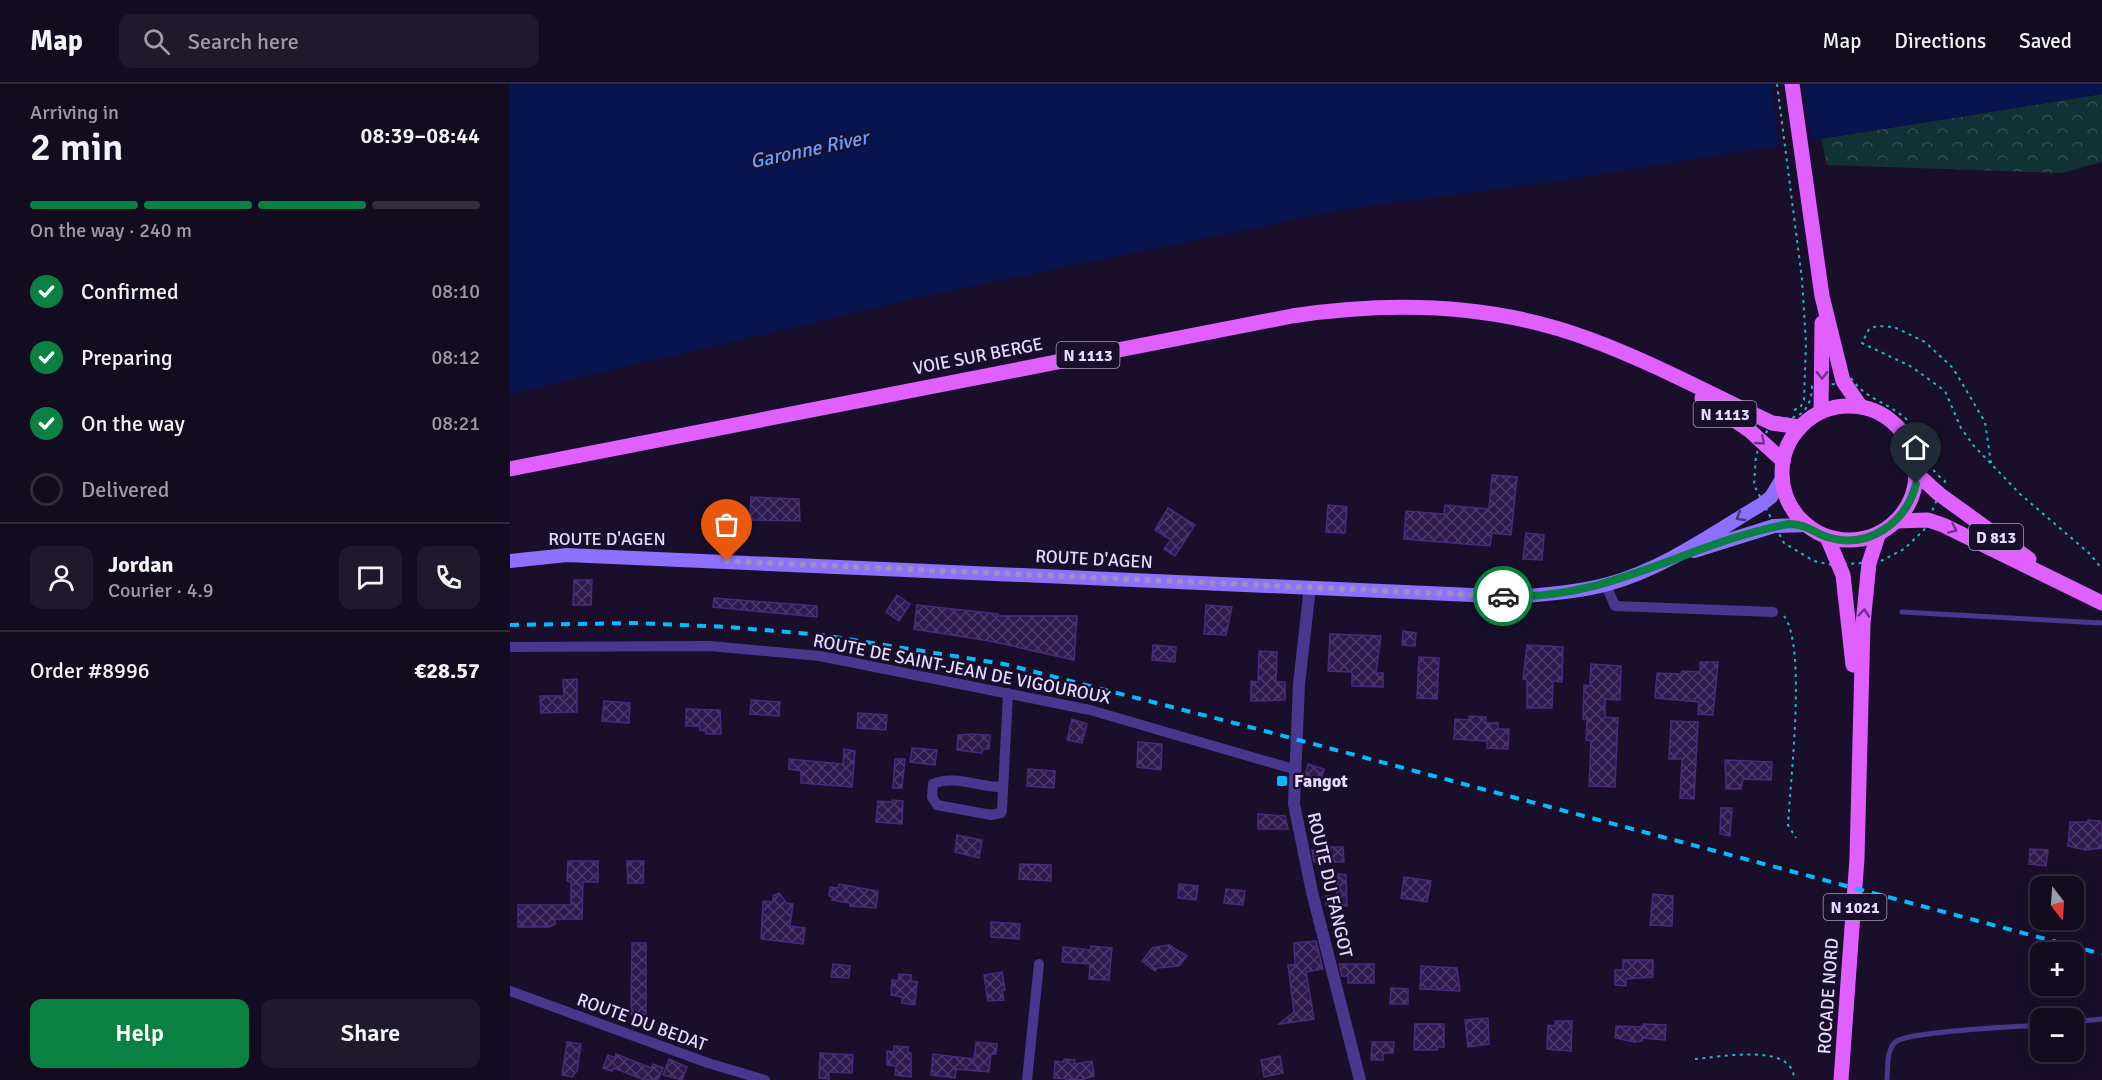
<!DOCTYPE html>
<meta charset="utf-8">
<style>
:root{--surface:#130b20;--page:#20192d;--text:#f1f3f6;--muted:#9d9ba5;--line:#322b3e;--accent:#0b8043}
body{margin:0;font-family:Signika,sans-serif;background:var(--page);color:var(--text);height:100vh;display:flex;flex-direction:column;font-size:22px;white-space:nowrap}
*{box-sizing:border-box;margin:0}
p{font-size:20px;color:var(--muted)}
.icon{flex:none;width:33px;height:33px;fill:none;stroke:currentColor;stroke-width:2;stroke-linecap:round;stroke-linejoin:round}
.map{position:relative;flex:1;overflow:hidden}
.panel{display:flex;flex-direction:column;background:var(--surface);width:510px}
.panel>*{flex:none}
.needle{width:39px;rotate:163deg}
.buttons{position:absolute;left:1520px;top:792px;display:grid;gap:12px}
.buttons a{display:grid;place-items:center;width:54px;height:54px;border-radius:12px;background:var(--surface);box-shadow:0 3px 15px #0003,0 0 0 2px var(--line);font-size:30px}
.pin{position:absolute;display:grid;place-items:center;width:51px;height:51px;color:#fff;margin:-62px -26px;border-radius:50% 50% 50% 0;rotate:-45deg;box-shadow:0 0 6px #0007}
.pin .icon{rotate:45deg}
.courier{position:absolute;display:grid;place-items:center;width:60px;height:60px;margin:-30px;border:4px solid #0b8043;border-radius:50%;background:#fff;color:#222;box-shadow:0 2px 8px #0007}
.head em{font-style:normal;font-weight:600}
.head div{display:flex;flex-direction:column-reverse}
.head{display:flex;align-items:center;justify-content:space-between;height:102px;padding:0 30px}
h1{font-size:39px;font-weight:600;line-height:45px}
.bar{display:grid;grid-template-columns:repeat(4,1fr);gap:9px 6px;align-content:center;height:72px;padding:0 30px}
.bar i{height:8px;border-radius:4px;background:var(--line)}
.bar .on{background:var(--accent)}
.bar p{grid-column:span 4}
.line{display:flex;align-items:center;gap:15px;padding:0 30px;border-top:2px solid var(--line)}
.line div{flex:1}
.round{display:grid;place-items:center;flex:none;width:63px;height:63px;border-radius:12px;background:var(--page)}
ol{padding:0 30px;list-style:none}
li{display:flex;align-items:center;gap:18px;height:66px}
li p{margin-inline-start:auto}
li .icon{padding:6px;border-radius:50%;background:var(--accent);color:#fff;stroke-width:4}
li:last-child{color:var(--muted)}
li i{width:33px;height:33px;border:3px solid var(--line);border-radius:50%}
.action{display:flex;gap:12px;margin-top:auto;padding:12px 30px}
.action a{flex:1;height:69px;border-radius:12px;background:var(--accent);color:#fff;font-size:24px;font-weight:600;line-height:69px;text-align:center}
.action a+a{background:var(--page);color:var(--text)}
header{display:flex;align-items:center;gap:36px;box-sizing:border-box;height:84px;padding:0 30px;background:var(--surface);border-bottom:2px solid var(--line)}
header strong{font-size:28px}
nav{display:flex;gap:33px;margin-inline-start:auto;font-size:21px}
.search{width:420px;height:54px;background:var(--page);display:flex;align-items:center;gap:15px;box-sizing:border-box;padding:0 21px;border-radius:12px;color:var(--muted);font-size:22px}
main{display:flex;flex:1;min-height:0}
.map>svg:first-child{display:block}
</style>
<header>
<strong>Map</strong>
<div class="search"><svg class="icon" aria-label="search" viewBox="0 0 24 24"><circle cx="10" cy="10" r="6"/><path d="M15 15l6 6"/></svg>Search here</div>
<nav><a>Map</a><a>Directions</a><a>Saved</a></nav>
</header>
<main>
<section class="panel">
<div class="head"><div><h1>2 min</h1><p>Arriving in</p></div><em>08:39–08:44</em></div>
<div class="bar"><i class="on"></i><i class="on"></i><i class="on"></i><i></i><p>On the way · 240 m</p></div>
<ol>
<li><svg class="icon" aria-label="check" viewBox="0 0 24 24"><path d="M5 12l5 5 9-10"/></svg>Confirmed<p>08:10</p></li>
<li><svg class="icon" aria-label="check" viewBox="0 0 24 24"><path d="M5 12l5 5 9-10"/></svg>Preparing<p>08:12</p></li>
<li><svg class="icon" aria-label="check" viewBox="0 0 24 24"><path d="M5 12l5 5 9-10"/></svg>On the way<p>08:21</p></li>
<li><i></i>Delivered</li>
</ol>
<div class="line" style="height:108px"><a class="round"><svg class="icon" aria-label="person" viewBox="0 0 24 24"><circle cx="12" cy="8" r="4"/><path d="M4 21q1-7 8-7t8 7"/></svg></a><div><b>Jordan</b><p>Courier · 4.9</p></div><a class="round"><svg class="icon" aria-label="chat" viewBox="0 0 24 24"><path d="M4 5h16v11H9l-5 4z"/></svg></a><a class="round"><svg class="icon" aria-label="phone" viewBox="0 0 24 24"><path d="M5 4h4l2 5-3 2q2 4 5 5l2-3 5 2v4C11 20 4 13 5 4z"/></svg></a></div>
<div class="line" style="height:78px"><div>Order #8996</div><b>€28.57</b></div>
<div class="action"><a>Help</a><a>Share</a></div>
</section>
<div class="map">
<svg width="1592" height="996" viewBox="0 0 1592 996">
<defs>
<pattern id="forest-crowns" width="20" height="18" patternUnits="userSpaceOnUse" patternTransform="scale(1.5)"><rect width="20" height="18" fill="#113136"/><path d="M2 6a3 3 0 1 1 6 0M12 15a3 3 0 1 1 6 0" fill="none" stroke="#344e54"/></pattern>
<pattern id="building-cross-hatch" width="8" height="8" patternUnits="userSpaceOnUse" patternTransform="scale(1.5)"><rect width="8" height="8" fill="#2d1a4e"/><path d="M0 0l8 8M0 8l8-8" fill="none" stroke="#4b3b69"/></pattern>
</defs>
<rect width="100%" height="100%" fill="#190f2b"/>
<path fill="url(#forest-crowns)" d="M 1592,10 L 1592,78 L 1552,89 L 1317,81 L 1311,55 Z"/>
<path fill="#07144d" d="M 0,0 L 1592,0 L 1592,10 L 1041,98 L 837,125 L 429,209 L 0,310 Z"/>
<path fill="#190f2b" d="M 1261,0 L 1293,0 L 1301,60 L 1270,65 Z"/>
<g fill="url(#building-cross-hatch)" stroke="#482a7b" stroke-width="1.5">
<path d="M 982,391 L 1007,393 L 1001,451 L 982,449 L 980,462 L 894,455 L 896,427 L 934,430 L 935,421 L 979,425 Z"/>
<path d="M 241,413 L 289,415 L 290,437 L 240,436 Z"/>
<path d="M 818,421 L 837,423 L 835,449 L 816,448 Z"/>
<path d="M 658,424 L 685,441 L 665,472 L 654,465 L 661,456 L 645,446 Z"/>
<path d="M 1016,449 L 1034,451 L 1032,476 L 1013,475 Z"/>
<path d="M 64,496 L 82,496 L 81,521 L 63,521 Z"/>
<path d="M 387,511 L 400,520 L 389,537 L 376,528 Z"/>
<path d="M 204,514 L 307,522 L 307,533 L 203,523 Z"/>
<path d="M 407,521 L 488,530 L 487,532 L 567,532 L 564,576 L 480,557 L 404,545 Z"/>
<path d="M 696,521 L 722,523 L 716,551 L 694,550 Z"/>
<path d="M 893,547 L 906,549 L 905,562 L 892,561 Z"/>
<path d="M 820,550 L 871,552 L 866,589 L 873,589 L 873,603 L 842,602 L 842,588 L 818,587 Z"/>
<path d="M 643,561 L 666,563 L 665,578 L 642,576 Z"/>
<path d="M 1017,561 L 1053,563 L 1052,598 L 1043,597 L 1042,624 L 1017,624 L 1017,596 L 1013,595 Z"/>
<path d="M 749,567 L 767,568 L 766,598 L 775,598 L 775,616 L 741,617 L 741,597 L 748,598 Z"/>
<path d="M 909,573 L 929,574 L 927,615 L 907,614 Z"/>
<path d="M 1190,578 L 1208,578 L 1203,631 L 1188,630 L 1189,618 L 1145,614 L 1147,589 L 1171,590 L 1172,587 L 1190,588 Z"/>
<path d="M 1081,580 L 1111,582 L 1110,616 L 1095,615 L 1095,633 L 1108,634 L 1105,703 L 1079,702 L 1081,657 L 1076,656 L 1077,635 L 1073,635 L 1074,601 L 1080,602 Z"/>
<path d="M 67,595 L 67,628 L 31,629 L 30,612 L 54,612 L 53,596 Z"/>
<path d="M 241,616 L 270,618 L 269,632 L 240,630 Z"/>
<path d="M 94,617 L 120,619 L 119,639 L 92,637 Z"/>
<path d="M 176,625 L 210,626 L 211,650 L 196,650 L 196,647 L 190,646 L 190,642 L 176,642 Z"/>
<path d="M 348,629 L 377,631 L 376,646 L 347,644 Z"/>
<path d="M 959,632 L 976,633 L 976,639 L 988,639 L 988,645 L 999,645 L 998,665 L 977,664 L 977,657 L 944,655 L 945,635 L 959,636 Z"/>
<path d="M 562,635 L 577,640 L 572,659 L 557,656 Z"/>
<path d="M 1161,637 L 1188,638 L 1184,715 L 1170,714 L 1172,675 L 1159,675 Z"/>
<path d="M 460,650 L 480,651 L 479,665 L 473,665 L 472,669 L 447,666 L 448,651 Z"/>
<path d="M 628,658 L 652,660 L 651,686 L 627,683 Z"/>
<path d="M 402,664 L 427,666 L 425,681 L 400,678 Z"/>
<path d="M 334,665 L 345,667 L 342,703 L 291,699 L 291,687 L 279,685 L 279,675 L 333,680 Z"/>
<path d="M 385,675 L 395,675 L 392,704 L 383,704 Z"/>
<path d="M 1215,676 L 1262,678 L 1261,696 L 1233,695 L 1231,705 L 1216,705 Z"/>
<path d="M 798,680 L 814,685 L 811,697 L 795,693 Z"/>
<path d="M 518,685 L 545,687 L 544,704 L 517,702 Z"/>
<path d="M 382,716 L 393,717 L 392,740 L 366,738 L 368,717 L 382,718 Z"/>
<path d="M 1211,724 L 1222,724 L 1220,752 L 1210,750 Z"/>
<path d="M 748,730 L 775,732 L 778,745 L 748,745 Z"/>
<path d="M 1578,736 L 1590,737 L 1592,740 L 1592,764 L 1576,766 L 1558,762 L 1560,738 L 1578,738 Z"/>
<path d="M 447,751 L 472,756 L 469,774 L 445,768 Z"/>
<path d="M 820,763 L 833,763 L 834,778 L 804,778 L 802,766 L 819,767 Z"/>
<path d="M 1520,765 L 1538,766 L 1536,782 L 1519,780 Z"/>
<path d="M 58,777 L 88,777 L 88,798 L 73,798 L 72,835 L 45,835 L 45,840 L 39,843 L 8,843 L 8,821 L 61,821 L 61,798 L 57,797 Z"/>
<path d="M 117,777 L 134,777 L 133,799 L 118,799 Z"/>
<path d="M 510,780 L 541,781 L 541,797 L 509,795 Z"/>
<path d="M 828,790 L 836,791 L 837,822 L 816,821 L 816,812 L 827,812 Z"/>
<path d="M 894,793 L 921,797 L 917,818 L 891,814 Z"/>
<path d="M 329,800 L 368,807 L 366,824 L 340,822 L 340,819 L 322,816 L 323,813 L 319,812 L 320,803 L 328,804 Z"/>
<path d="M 669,800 L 688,802 L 686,816 L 668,814 Z"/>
<path d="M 716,805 L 735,807 L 733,821 L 714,819 Z"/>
<path d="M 269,809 L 277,819 L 283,820 L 280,842 L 295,844 L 293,860 L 251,855 L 253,817 L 263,818 L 263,812 Z"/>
<path d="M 1143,810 L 1163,812 L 1162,842 L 1140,841 Z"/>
<path d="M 481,838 L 510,840 L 509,855 L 481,853 Z"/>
<path d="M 806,857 L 813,885 L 796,888 L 804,935 L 769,940 L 784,928 L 778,881 L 785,881 L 784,859 Z"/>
<path d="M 122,859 L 136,859 L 136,930 L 121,930 Z"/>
<path d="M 659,861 L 677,872 L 669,882 L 647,884 L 645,887 L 632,877 L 642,864 Z"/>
<path d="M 581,862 L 602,864 L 599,896 L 579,895 L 580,880 L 552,878 L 553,863 L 581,866 Z"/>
<path d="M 1113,876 L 1143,876 L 1143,893 L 1116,895 L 1116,902 L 1105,901 L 1105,886 L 1113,886 Z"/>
<path d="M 323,880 L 340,882 L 339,894 L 321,893 Z"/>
<path d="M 829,880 L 864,880 L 864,899 L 838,899 L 838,892 L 832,892 Z"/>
<path d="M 911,882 L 947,884 L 950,907 L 910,905 Z"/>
<path d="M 492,888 L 495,906 L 492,906 L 494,916 L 478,917 L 474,891 Z"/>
<path d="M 389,890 L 401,891 L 401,897 L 407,898 L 405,921 L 392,919 L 392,913 L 381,911 L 382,896 L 388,897 Z"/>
<path d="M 881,904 L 898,905 L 898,920 L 880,920 Z"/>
<path d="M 978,934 L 979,960 L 958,963 L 955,936 Z"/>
<path d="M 1045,937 L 1062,937 L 1061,967 L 1037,965 L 1038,941 L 1045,942 Z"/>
<path d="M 905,940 L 934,940 L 934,963 L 927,963 L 927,966 L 904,966 Z"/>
<path d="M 1133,940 L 1156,941 L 1155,956 L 1132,954 L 1132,957 L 1124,958 L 1105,954 L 1106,942 L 1133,943 Z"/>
<path d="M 57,958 L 71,960 L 67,987 L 62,993 L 52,991 Z"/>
<path d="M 466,958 L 487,960 L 486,970 L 481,970 L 479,988 L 446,985 L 445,994 L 421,991 L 423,970 L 464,975 Z"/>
<path d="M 862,958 L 884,958 L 883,969 L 873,969 L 873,976 L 861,976 Z"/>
<path d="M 384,962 L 398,963 L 398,969 L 401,969 L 401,993 L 385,991 L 386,982 L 377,981 L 377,967 L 384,968 Z"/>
<path d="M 310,969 L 343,971 L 342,989 L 319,988 L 319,995 L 309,994 Z"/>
<path d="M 106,970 L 141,984 L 143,980 L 153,984 L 148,996 L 134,996 L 104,984 L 102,987 L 93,984 L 98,971 L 105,974 Z"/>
<path d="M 770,972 L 773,989 L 754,993 L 751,976 Z"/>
<path d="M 159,975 L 177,983 L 172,996 L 153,991 Z"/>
<path d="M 554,975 L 565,976 L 564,980 L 582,977 L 584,992 L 571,996 L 544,994 L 545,977 L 554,978 Z"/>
</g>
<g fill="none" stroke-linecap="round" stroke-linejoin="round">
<g stroke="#27b3c5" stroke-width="2" stroke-dasharray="3 4.5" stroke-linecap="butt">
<path d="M 1267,0 L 1292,195 L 1296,259 L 1294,316 L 1290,324 L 1281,327"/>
<path d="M 1341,294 C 1355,316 1382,319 1400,339 C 1418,360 1411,380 1435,397 L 1414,446 L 1394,465 L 1369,478 L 1322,481 L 1304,477 L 1274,459 L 1244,401 L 1246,371 L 1264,332 C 1288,340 1302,325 1302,302 L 1324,300 Z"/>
<path d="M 1481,379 L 1475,338 L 1443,284 L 1415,258 L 1384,243 L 1367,242 L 1359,245 L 1352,259 L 1402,283 L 1435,307 L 1451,344 L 1464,362 L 1510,410 L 1580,470 L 1592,485"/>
<path d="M 1274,532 C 1297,562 1280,698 1278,741 L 1286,754"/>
<path d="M 1185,975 C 1210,973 1285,958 1284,996"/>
</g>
<g stroke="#49378e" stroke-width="5">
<path d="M 1392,528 L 1592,539"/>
<path d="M 1563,938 L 1592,935"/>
<path d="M 1377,996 C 1378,985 1376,963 1387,957 C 1404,947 1504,943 1530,941"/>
</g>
<g stroke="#49378e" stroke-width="10">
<path d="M 1096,501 L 1105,522 L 1263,528"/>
<path d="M 0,563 L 200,562 L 310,572 L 580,626 L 783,685"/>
<path d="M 493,703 C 471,704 444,690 423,700 L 422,713 L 427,721 L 481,731 L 491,729 L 492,726 L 498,609"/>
<path d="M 0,907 L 198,979 L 255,996"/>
<path d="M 517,996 L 529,880"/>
</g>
<path stroke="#49378e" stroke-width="12" d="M 800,503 L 789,600 L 784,720 L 802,808 L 850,996"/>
<g stroke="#8d70ff" stroke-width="14">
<path d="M 1184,467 L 1264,442 L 1296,441"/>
<path d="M 0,477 L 57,471 L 1007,513 C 1037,510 1069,508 1098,500 C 1154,485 1203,449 1252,420 L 1261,413 L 1272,395"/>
</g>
<g stroke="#df60ff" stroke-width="15">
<path d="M 1282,0 L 1312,212 L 1333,297 L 1351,323"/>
<path d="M 1192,314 L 1239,346 L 1273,377"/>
<circle cx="1339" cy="389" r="67"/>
<path d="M 1311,328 L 1312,239"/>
<path d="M 0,385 L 782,232 C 882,217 983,219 1079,255 C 1142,278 1202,311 1262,339 L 1290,343"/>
<path d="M 1406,389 L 1429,410 L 1519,475"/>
<path d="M 1386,437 L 1418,436 L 1433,441 L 1592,519"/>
<path d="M 1317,453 L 1333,491 L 1343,581"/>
<path d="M 1331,996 L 1347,774 L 1353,540 L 1359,479 L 1369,449"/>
</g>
<path stroke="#05bbff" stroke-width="4" stroke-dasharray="9 8" stroke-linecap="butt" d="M 0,541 L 125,539 L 219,543 L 312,551 L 494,580 L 736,642 L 1592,870"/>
</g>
<defs><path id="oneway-chevron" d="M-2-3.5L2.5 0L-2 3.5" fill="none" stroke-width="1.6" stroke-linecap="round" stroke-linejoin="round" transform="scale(1.5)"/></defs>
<g stroke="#72338a">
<use href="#oneway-chevron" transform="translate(1312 291) rotate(90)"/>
<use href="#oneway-chevron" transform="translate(1251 357) rotate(41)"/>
<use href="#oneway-chevron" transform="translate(1443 445) rotate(24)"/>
<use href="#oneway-chevron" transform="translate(1354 529) rotate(-85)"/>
</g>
<use stroke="#473680" href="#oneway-chevron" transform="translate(1230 433) rotate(149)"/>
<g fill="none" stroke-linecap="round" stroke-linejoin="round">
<path stroke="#9d92b5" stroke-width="6" stroke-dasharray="0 10.8" d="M 217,477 L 993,512"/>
<path stroke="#0b8043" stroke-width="8" d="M 993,512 C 1097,518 1179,458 1279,440 C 1299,441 1300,447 1317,453 C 1358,466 1396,439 1406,400"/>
</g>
<rect fill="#05bbff" stroke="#190f2b" stroke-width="2" x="766" y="691" width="12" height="12" rx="3"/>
<g text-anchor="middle" stroke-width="4.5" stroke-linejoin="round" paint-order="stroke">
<g fill="#190f2b" stroke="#a79cbf" stroke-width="1.5">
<rect x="546.5" y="258" width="63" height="26" rx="4.5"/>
<rect x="1183.5" y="317" width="63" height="26" rx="4.5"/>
<rect x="1459" y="440" width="54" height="26" rx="4.5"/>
<rect x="1313.5" y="810" width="63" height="26" rx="4.5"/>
</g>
<g font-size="16" font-weight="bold" fill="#e4d9ff">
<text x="578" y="277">N 1113</text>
<text x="1215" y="336">N 1113</text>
<text x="1486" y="459">D 813</text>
<text x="1345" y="829">N 1021</text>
</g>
<g font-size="18" fill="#e4d9ff" stroke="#190f2b">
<text transform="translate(468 272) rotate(-11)" y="6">VOIE SUR BERGE</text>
<text x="97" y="461">ROUTE D'AGEN</text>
<text transform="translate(584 475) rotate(3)" y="6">ROUTE D'AGEN</text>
<text transform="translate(452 585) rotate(11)" y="6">ROUTE DE SAINT-JEAN DE VIGOUROUX</text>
<text transform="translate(820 801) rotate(77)" y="6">ROUTE DU FANGOT</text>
<text transform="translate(1318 912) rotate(-86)" y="6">ROCADE NORD</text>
<text transform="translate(132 938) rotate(20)" y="6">ROUTE DU BEDAT</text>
</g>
<g font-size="18" font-weight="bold" fill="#e4d9ff" stroke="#190f2b" text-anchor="start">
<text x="784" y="703">Fangot</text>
</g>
<g font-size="20" font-style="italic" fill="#679eff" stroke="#190f2b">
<text transform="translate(299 65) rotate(-12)" y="7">Garonne River</text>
</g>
</g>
</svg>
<div class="buttons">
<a><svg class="needle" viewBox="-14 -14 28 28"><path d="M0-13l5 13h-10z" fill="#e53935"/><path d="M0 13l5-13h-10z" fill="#9d9ba5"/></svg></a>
<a>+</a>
<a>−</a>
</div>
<div class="pin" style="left:217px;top:477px;background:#ea580c"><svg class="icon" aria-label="bag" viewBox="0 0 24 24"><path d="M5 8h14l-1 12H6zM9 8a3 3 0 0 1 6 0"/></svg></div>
<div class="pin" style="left:1406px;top:400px;background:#1f2937"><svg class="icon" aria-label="home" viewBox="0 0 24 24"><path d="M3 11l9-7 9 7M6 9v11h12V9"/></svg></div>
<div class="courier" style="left:993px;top:512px"><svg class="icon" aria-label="car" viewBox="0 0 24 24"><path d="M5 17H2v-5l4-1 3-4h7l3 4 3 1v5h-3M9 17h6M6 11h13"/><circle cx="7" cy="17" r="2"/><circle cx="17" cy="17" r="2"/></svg></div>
</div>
</main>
